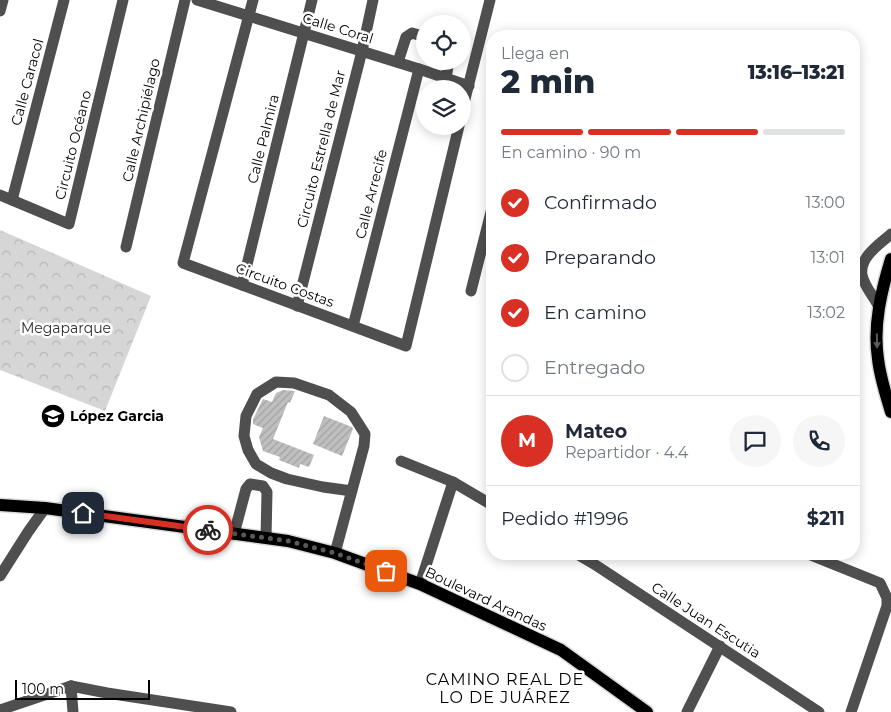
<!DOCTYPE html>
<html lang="es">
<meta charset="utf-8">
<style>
:root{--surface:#fff;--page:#f6f6f7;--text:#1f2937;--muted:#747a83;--line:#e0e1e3;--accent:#d93025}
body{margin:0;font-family:Montserrat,sans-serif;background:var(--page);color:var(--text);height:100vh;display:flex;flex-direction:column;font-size:19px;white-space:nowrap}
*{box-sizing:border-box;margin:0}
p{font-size:16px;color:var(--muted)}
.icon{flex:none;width:28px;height:28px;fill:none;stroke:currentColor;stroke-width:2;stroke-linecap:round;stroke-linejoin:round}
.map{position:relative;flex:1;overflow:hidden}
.sheet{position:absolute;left:486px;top:30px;width:374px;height:530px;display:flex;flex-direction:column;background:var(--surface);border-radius:20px;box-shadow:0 2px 12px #0003}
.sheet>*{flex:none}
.tools{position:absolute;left:416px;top:15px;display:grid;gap:10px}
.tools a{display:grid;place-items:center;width:55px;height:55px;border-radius:50%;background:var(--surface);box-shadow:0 2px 12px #0003;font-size:25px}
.scale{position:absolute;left:15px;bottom:12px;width:135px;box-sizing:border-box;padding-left:5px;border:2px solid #000;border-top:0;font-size:14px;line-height:18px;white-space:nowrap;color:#000;-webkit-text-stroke:4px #fff;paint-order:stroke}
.pin{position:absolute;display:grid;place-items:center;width:42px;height:42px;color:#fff;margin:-21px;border-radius:10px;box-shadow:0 2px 8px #0006}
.courier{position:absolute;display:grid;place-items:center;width:50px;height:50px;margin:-25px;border:4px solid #d93025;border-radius:50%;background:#fff;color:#222;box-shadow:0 1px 6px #0007}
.head em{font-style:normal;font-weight:800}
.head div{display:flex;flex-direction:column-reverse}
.head{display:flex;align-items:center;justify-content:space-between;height:85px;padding:0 15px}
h1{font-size:32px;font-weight:800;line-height:38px}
.bar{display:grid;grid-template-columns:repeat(4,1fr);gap:8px 5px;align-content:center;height:60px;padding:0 15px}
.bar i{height:6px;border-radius:4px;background:var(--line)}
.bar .active{background:var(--accent)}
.bar p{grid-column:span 4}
.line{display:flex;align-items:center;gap:12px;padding:0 15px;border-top:1px solid var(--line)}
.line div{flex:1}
.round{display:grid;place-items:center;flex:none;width:52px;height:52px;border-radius:26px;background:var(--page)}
ol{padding:0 15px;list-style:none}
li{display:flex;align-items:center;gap:15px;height:55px}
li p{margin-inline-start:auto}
li .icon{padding:5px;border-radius:50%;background:var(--accent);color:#fff;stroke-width:4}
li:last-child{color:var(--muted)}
li i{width:28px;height:28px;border:2px solid var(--line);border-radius:50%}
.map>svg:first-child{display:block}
</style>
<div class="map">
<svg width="891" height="712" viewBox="0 0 891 712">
<defs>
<pattern id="park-crowns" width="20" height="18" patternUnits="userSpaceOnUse" patternTransform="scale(1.25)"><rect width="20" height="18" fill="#d6d6d6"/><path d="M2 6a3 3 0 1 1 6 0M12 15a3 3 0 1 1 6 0" fill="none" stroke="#b6b6b6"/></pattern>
<pattern id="building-hatch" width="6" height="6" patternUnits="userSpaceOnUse" patternTransform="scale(1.25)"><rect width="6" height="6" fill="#bfbfbf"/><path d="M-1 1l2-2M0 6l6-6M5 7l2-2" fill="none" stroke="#a2a2a2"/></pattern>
</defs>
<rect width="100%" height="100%" fill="#fff"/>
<path fill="url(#park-crowns)" d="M 0,230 L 151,296 L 105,411 L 0,370 Z"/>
<g fill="url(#building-hatch)">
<path d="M 283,390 L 295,391 L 290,403 L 288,402 L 273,439 L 314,455 L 309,467 L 300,464 L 299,468 L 279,460 L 280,457 L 263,451 L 259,437 L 263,428 L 253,424 L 253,419 L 263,399 L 272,402 L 276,393 Z"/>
<path d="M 324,416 L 352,427 L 353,429 L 342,456 L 313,444 Z"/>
</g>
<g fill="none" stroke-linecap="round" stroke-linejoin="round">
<g stroke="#dbdbdb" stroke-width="15">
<g id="major">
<path d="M 891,259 C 881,292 873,325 878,359 C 880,377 886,395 891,412"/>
<path d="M 0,505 L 45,508 L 288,541 L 335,553 L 420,584 L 561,650 L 647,712"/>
</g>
</g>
<g stroke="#4f4f4f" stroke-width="11">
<path d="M 197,0 L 419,69 L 469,86"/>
<path d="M 253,0 L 183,263 L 406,346 L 459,126"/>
<path d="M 0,11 L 3,0"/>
<path d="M 398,62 L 406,37 L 412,33 L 425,37"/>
<path d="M 446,78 L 449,61"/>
<path d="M 462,111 L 490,0"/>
<path d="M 0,195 L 69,224 L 123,0"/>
<path d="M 12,200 L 64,0"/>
<path d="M 126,247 L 185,0"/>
<path d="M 242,285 L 312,0"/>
<path d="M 471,291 L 492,208"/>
<path d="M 297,306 L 362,51 L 373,0"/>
<path d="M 879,307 C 874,297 864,286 862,275 C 859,257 880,244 891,234"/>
<path d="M 353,326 L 419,69"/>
<path d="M 401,461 L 453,482 L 492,505"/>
<path d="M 234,534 L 246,489 L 250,484 L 263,486 L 267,492 L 266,538"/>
<path d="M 335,553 L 364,446 L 365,434 L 351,412 L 329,395 L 294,383 L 276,382 L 257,394 L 246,416 L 244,436 L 248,450 L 256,464 L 271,473 L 287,479 L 323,487 L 352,491"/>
<path d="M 577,554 L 594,564 L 819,712"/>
<path d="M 808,554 L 880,583 L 887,598 L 887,606 L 851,712"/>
<path d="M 0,576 L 28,532 L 45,508"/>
<path d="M 420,584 L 453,482"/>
<path d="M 71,686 L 107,693 L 231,712"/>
<path d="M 71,686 L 73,712"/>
<path d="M 0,710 L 71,686"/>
<path d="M 687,712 L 720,646"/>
</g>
<use href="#major" stroke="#000" stroke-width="12"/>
</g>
<defs><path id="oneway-solid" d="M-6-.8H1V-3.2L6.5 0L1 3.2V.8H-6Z" transform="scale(1.25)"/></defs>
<use fill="#595959" href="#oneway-solid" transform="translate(877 341) rotate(89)"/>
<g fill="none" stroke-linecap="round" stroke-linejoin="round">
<path stroke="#595959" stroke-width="5" stroke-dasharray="0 9" d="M 208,530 L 288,541 L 335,553 L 386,571"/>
<path stroke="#d93025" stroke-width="6" d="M 83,513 L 208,530"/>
</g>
<defs>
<g id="school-disc" transform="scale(1.25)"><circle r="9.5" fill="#000" stroke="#fff"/><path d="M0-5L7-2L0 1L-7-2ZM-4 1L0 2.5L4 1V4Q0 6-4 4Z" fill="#fff"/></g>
</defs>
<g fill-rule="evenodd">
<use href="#school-disc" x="53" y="416"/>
</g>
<g text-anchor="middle" stroke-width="5" stroke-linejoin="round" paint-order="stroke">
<g font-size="14" fill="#000" stroke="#fff">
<text transform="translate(338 28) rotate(17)" y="5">Calle Coral</text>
<text transform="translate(27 82) rotate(-75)" y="5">Calle Caracol</text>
<text transform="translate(141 120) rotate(-77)" y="5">Calle Archipiélago</text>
<text transform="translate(263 139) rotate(-76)" y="5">Calle Palmira</text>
<text transform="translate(73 145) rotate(-76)" y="5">Circuito Océano</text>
<text transform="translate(321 149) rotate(-76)" y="5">Circuito Estrella de Mar</text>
<text transform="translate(371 194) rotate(-76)" y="5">Calle Arrecife</text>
<text transform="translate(285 285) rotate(20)" y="5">Circuito Costas</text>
<text transform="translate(486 599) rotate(25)" y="5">Boulevard Arandas</text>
<text transform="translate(706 620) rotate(33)" y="5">Calle Juan Escutia</text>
</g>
<g font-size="14" fill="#2d2d2d" stroke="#fff">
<text x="66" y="333">Megaparque</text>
</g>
<g font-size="14" font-weight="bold" fill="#000" stroke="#fff" text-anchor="start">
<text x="70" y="421">López Garcia</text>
</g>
<g font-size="16" letter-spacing="1" fill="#000" stroke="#fff">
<text x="505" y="685">CAMINO REAL DE<tspan x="505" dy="18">LO DE JUÁREZ</tspan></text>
</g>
</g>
</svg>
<div class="tools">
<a><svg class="icon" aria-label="locate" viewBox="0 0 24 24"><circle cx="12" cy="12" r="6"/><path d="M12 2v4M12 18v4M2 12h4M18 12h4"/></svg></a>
<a><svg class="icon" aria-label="layers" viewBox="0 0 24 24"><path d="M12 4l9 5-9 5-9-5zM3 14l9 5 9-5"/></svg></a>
</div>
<div class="scale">100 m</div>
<div class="pin" style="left:386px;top:571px;background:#ea580c"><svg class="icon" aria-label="bag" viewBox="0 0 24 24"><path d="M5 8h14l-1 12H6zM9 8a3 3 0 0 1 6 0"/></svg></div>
<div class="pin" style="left:83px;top:513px;background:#1f2937"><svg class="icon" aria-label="home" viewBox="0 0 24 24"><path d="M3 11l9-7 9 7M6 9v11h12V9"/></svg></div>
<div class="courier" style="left:208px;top:530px"><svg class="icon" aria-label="bike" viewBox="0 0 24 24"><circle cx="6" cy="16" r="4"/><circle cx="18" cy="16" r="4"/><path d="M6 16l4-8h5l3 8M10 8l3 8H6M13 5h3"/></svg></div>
<section class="sheet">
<div class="head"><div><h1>2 min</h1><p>Llega en</p></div><em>13:16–13:21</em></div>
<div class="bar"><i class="active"></i><i class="active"></i><i class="active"></i><i></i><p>En camino · 90 m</p></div>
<ol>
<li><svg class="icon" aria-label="check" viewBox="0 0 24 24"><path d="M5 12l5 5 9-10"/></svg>Confirmado<p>13:00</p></li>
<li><svg class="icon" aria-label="check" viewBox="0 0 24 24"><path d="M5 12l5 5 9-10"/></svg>Preparando<p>13:01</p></li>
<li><svg class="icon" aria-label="check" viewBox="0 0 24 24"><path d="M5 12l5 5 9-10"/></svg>En camino<p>13:02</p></li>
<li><i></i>Entregado</li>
</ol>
<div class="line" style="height:90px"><b class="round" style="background:var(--accent);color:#fff">M</b><div><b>Mateo</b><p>Repartidor · 4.4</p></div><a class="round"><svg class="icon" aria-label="chat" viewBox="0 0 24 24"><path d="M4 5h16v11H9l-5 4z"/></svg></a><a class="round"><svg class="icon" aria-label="phone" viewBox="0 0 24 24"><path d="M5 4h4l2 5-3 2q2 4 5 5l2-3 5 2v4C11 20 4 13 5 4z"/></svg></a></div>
<div class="line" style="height:65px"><div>Pedido #1996</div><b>$211</b></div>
</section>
</div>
